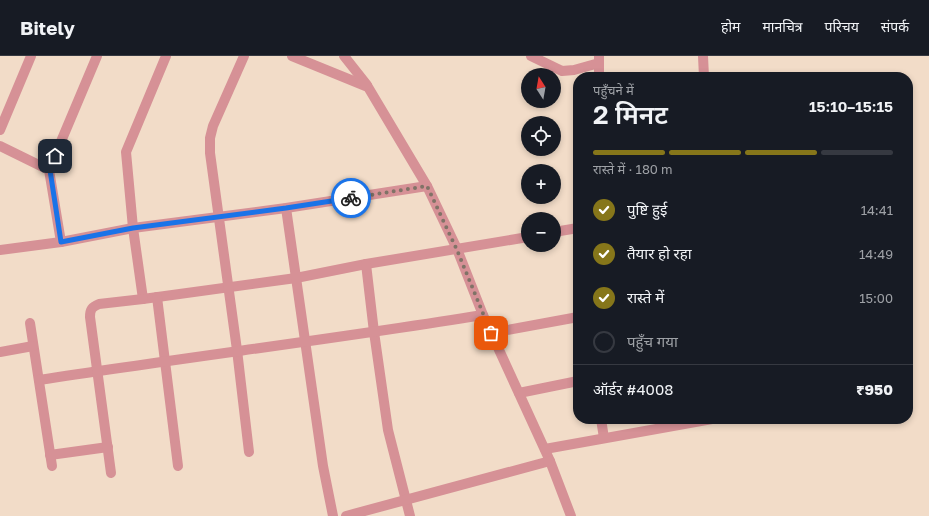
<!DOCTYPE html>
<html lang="hi">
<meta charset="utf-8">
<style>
:root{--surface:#171b24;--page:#20242c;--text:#f1f3f6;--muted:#9ea1a6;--line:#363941;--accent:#86761a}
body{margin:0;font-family:"Golos Text","Noto Sans Devanagari",sans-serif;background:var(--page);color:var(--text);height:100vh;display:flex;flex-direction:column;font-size:15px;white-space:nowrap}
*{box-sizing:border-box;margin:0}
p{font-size:13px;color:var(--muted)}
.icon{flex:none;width:22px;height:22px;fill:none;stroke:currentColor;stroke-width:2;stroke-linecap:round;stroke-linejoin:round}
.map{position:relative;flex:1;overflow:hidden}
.details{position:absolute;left:573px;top:16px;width:340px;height:352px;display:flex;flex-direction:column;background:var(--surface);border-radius:16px;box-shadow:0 2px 6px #0003}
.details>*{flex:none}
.needle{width:26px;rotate:349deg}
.tools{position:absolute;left:521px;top:12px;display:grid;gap:8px}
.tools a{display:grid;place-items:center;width:40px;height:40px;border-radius:50%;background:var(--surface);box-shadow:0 2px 6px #0003;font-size:20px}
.pin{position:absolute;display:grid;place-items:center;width:34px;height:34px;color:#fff;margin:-17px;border-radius:8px;box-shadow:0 2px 6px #0006}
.courier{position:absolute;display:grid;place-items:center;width:40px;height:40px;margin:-20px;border:3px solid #1a73e8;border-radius:50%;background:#fff;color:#222;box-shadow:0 1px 5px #0007}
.overview em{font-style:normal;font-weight:600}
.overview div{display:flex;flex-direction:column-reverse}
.overview{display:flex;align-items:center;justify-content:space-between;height:68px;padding:0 20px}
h1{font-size:26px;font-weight:600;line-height:30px}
.bar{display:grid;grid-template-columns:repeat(4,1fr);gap:6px 4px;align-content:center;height:48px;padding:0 20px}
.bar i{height:5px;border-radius:3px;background:var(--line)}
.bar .selected{background:var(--accent)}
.bar p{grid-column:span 4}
.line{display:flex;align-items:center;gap:10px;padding:0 20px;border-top:1px solid var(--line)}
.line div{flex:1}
ol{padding:0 20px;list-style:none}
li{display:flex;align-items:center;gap:12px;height:44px}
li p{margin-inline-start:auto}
li .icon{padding:4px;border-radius:50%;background:var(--accent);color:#fff;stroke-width:4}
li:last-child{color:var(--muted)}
li i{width:22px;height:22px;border:2px solid var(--line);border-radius:50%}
header{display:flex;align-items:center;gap:24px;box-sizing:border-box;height:56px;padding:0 20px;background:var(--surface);border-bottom:1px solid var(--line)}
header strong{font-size:19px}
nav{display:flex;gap:22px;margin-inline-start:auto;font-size:14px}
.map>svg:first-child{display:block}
</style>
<header>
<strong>Bitely</strong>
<nav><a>होम</a><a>मानचित्र</a><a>परिचय</a><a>संपर्क</a></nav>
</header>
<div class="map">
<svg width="929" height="460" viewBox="0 0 929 460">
<rect width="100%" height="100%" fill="#f2dcc8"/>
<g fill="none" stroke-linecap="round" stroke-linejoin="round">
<g stroke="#d69196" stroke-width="10">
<path d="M 166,0 L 126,96 L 133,172 L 143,243 L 296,222 L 366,208 L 528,181"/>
<path d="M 244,0 L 213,70 L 210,82 L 210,97 L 237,294 L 249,396"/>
<path d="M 292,0 L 368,31 L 427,130 L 457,193 L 483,259 L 550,405 L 571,460"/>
<path d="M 344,0 L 367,29"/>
<path d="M 531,0 L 562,15 L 574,14 L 599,7"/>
<path d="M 599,0 L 599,21"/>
<path d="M 703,0 L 704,21"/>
<path d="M 0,74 L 31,0"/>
<path d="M 0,90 L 49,114 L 61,186 L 0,194"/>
<path d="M 49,114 L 97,0"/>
<path d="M 286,152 L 323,410 L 333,460"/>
<path d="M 554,176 L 578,172"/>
<path d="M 61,186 L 133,172 L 286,152 L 427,130"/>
<path d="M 366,208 L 374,276 L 388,374 L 410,460"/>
<path d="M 157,241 L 178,410"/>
<path d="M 30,267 L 52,410"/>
<path d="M 491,277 L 578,261"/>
<path d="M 0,296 L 33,290"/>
<path d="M 39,324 C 187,301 335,283 483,259"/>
<path d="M 519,337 L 578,325"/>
<path d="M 601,363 L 604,382"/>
<path d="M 545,393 L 712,363"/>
<path d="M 50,399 L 108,391"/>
<path d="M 111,417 L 90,261 C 90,253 92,251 99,248 L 143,243"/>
<path d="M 346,460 L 550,405"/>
</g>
</g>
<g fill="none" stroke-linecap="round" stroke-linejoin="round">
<path stroke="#807367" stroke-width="4" stroke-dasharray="0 7.2" d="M 351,142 L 427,130 L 457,194 L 491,277"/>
<path stroke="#1a73e8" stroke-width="5" d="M 55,100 L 50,114 L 61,186 L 133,172 L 286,152 L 351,142"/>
</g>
</svg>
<div class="tools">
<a><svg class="needle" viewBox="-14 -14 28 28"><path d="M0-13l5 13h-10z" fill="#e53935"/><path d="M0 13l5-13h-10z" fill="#9ea1a6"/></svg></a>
<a><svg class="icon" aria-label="locate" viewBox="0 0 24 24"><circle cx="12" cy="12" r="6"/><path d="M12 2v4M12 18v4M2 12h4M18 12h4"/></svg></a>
<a>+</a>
<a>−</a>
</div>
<div class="pin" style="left:491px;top:277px;background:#ea580c"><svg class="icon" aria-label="bag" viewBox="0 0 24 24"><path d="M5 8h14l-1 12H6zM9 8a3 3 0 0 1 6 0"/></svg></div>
<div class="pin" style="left:55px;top:100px;background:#1f2937"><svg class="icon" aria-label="home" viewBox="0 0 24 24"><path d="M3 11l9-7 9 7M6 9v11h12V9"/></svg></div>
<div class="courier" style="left:351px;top:142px"><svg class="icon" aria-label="bike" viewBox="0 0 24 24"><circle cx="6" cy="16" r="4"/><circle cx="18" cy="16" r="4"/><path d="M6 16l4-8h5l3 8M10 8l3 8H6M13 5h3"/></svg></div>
<section class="details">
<div class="overview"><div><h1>2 मिनट</h1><p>पहुँचने में</p></div><em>15:10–15:15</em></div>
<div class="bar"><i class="selected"></i><i class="selected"></i><i class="selected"></i><i></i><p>रास्ते में · 180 m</p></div>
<ol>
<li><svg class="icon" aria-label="check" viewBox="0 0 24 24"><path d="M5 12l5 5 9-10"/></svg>पुष्टि हुई<p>14:41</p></li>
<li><svg class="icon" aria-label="check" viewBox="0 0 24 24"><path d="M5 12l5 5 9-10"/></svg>तैयार हो रहा<p>14:49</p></li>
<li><svg class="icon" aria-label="check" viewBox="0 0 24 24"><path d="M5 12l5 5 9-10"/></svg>रास्ते में<p>15:00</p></li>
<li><i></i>पहुँच गया</li>
</ol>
<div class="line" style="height:52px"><div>ऑर्डर #4008</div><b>₹950</b></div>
</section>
</div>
